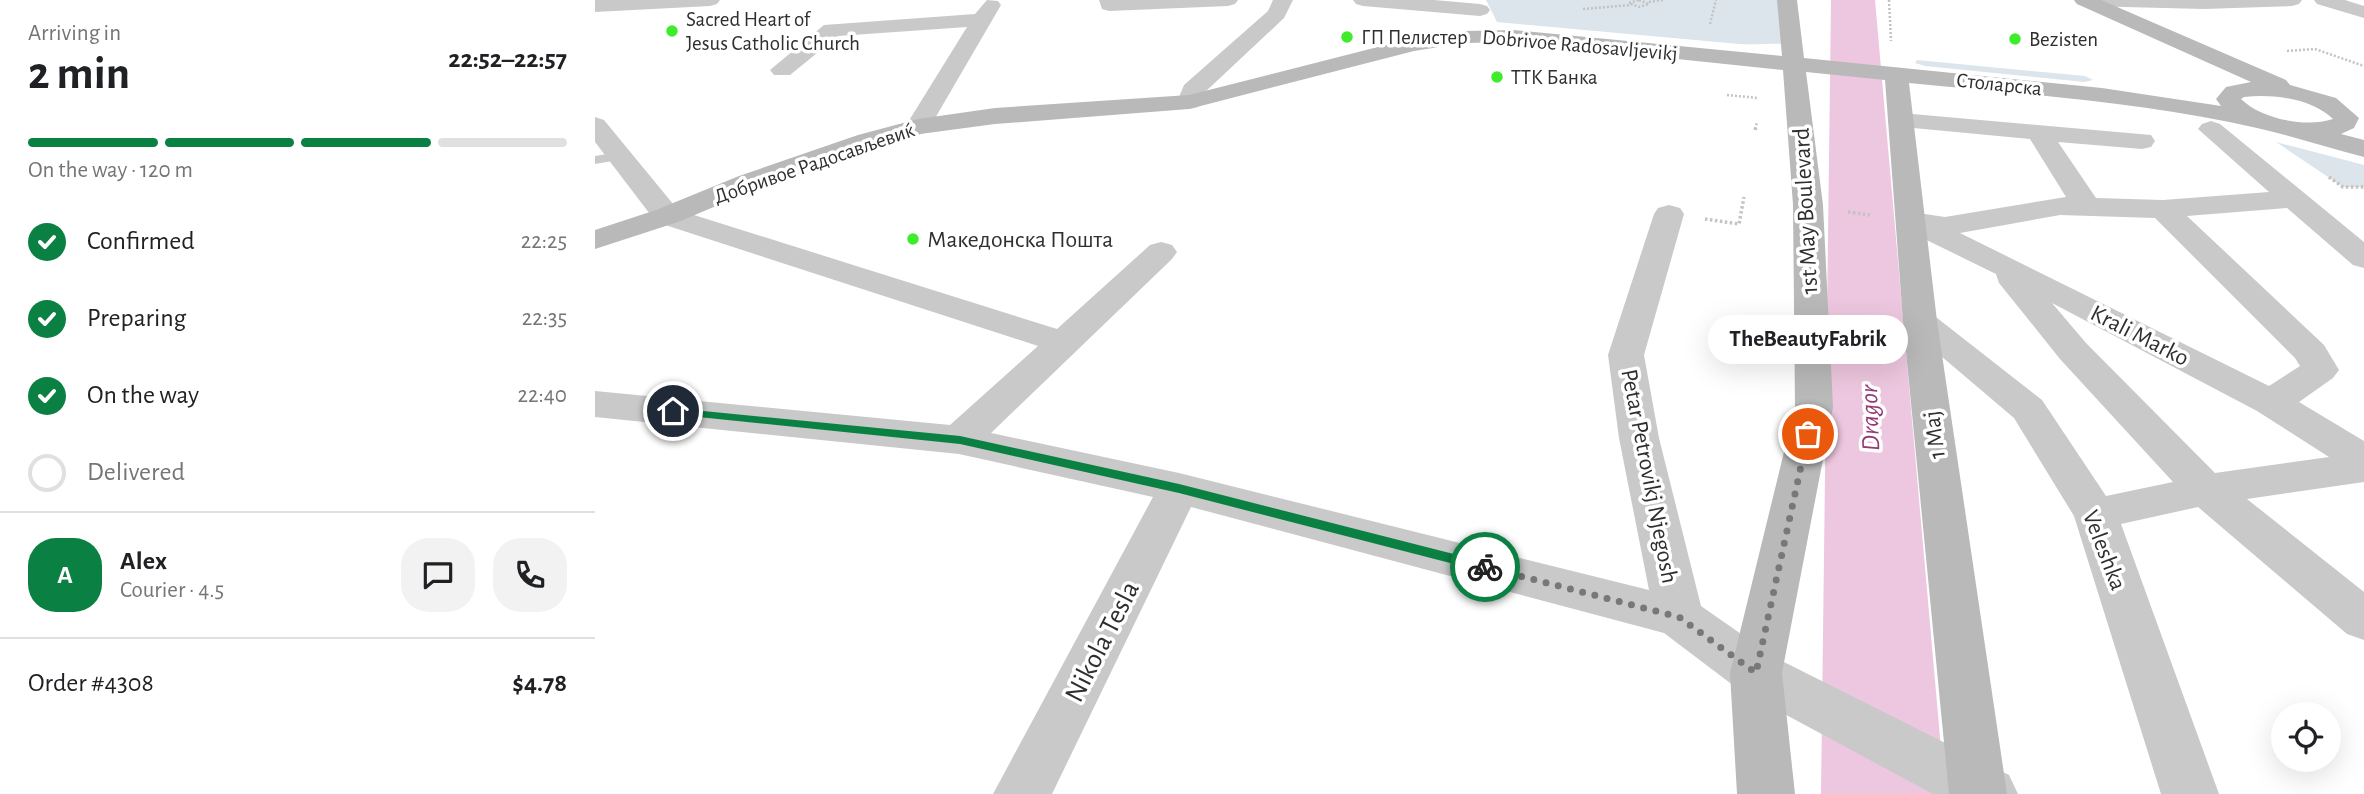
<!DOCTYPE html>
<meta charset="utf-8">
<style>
:root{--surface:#fff;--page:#f2f2f2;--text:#202124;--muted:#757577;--line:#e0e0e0;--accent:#0b8043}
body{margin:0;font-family:"Alegreya Sans",sans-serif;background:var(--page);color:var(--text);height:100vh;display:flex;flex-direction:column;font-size:26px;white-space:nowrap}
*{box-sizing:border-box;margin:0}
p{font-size:23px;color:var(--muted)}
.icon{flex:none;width:38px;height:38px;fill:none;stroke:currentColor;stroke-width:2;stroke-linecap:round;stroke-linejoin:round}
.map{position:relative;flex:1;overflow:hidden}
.details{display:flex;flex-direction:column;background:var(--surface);width:595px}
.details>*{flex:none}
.tools{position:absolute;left:1676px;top:702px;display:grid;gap:14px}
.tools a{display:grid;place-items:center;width:70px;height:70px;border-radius:50%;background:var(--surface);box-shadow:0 7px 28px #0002;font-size:35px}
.pin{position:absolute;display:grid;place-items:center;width:60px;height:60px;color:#fff;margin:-30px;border:4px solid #fff;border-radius:50%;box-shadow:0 2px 7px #0007}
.courier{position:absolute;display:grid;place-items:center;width:70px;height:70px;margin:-35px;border:5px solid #0b8043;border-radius:50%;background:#fff;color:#222;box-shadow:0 2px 9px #0007}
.bubble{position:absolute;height:49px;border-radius:24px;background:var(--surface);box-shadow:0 7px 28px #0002;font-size:23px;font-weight:700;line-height:49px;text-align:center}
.head em{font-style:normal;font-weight:700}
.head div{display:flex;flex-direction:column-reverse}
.head{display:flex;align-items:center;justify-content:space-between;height:119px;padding:0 28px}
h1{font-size:46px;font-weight:700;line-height:52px}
.bar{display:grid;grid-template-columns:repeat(4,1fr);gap:10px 7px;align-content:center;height:84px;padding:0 28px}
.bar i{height:9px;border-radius:5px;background:var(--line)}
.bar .active{background:var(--accent)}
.bar p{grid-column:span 4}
.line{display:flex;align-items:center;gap:18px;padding:0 28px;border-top:2px solid var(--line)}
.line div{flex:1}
.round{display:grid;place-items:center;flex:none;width:74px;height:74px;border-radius:28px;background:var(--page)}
ol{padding:0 28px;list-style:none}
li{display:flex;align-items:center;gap:21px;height:77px}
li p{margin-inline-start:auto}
li .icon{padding:7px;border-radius:50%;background:var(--accent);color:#fff;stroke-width:4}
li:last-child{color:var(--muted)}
li i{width:38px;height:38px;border:4px solid var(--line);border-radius:50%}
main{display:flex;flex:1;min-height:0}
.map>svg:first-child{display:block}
</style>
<main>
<section class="details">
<div class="head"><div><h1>2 min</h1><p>Arriving in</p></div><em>22:52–22:57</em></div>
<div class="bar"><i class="active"></i><i class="active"></i><i class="active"></i><i></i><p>On the way · 120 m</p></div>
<ol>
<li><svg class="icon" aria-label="check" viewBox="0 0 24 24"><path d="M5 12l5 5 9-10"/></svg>Confirmed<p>22:25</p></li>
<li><svg class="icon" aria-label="check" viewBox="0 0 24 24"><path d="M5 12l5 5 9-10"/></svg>Preparing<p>22:35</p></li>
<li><svg class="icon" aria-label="check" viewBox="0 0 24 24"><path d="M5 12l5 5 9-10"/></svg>On the way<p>22:40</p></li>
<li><i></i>Delivered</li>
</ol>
<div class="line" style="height:126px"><b class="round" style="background:var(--accent);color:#fff">A</b><div><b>Alex</b><p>Courier · 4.5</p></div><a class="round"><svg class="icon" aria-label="chat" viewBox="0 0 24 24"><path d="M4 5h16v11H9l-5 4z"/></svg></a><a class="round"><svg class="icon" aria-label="phone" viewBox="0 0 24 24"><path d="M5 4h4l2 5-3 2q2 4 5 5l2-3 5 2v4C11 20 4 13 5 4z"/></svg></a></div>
<div class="line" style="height:91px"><div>Order #4308</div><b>$4.78</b></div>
</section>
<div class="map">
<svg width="1769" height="794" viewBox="0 0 1769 794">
<rect width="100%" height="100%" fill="#fff"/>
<g fill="#dce5ec">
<path d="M 891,0 L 1192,0 L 1196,44 C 1178,43 1162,45 1144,44 L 902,22 Z"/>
<path d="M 1322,60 L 1490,76 L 1498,80 L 1489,82 L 1330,66 L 1320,63 Z"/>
<path d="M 1681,142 L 1769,165 L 1769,187 L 1748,187 Z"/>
</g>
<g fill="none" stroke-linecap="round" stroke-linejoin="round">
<path fill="#edc7df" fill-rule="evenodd" d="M 1236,0 L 1280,0 L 1350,794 L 1226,794 Z"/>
<g stroke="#c3c3c3" stroke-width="2.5" stroke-dasharray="2 2" stroke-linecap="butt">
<path d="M 1044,0 L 1054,4 L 1044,7 L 1034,3 Z"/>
<path d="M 1294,0 L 1296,41"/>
<path d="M 1054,2 L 1068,0"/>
<path d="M 988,9 L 1036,5"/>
<path d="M 1115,24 L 1121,0"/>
<path d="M 1692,51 L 1720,49 L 1769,66"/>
<path d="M 1132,95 L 1163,98"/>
<path d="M 1160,129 L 1162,122"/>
</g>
<g stroke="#c3c3c3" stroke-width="3.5" stroke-dasharray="2.5 2.5" stroke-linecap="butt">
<path d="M 1160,130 L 1161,127"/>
<path d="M 1734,177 L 1748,187 L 1769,187"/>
<path d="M 1253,212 L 1275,215"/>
<path d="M 1110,219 L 1144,224 L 1149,197"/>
</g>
<path fill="#c9c9c9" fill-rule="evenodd" d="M 24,152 L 29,153 L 31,156 L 29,159 L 0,164 L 0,156 Z"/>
<g fill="#c9c9c9" fill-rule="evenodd">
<path d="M 0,0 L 125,0 L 122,4 L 115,6 L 0,12 Z"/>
<path d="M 392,0 L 403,1 L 406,5 L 332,132 L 323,135 L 314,132 L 310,127 L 372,27 L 243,36 L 195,75 L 179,75 L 175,70 L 229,25 L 380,14 Z"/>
<path d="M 504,0 L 643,0 L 640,4 L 633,6 L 514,11 L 507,9 Z"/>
<path d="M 678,0 L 698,0 L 689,18 L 609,93 L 603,107 L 594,109 L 585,107 L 582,102 L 589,85 L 673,11 Z"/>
<path d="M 758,0 L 839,0 L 885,4 L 892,6 L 895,10 L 892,14 L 885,16 L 768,6 L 761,4 Z"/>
<path d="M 1479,0 L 1707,0 L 1704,4 L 1697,6 L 1609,9 L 1489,6 L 1482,4 Z"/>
<path d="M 1719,0 L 1750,0 L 1769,6 L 1769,18 L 1722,4 Z"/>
<path d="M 1306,113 L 1556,135 L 1560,141 L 1556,147 L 1547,149 L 1463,142 L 1501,198 L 1568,200 L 1674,192 L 1603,129 L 1607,124 L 1616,121 L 1625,124 L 1769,242 L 1769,268 L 1758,265 L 1692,208 L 1592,216 L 1729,345 L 1744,370 L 1738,378 L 1704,402 L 1769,441 L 1769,482 L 1652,499 L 1769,592 L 1769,640 L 1752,634 L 1603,507 L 1526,524 L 1624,794 L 1566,794 L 1479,516 L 1419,418 L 1313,328 L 1308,321 L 1313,314 L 1325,311 L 1337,314 L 1447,400 L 1511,496 L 1578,482 L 1465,359 L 1404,283 L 1401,274 L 1305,227 L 1301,221 L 1305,215 L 1316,212 L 1350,217 L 1471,197 L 1435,139 L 1297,126 L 1293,121 L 1297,116 ZM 1465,215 L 1560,218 L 1700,358 L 1705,366 L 1674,386 L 1365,233 ZM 1457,303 L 1662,411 L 1734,457 L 1620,473 L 1491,343 Z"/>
<path d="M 0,117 L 9,120 L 83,210 L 462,329 L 555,245 L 566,242 L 577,245 L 582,252 L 577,259 L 396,433 L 584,473 L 1054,590 L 1024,438 L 1013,355 L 1059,214 L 1063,208 L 1074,205 L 1085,208 L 1089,214 L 1049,355 L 1064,438 L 1106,606 L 1179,657 L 1414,775 L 1423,794 L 1338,794 L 1143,689 L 1069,633 L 596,507 L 457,794 L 398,794 L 558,497 L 364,454 L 0,417 L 0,391 L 355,425 L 443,346 L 61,222 L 0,142 Z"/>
</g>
<path fill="#b9b9b9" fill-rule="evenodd" d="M 1182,0 L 1202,0 L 1209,58 L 1507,88 L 1626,106 L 1621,99 L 1631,87 L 1656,82 L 1482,4 L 1479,0 L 1506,0 L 1691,80 L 1695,85 L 1741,98 L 1764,118 L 1759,128 L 1746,134 L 1769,140 L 1769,157 C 1733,148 1698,136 1662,128 C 1549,102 1428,94 1314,83 L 1342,321 L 1412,794 L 1354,794 L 1308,321 L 1290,80 L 1211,72 L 1228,205 L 1238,407 L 1187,673 L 1200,794 L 1142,794 L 1135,673 L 1200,407 L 1198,205 L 1188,70 L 919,42 L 869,43 L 819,51 L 594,109 L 400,124 L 325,134 L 281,147 L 164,188 L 83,222 L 0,249 L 0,230 L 61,210 L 144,176 L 263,135 L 323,119 L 400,108 L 594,95 L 818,38 L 869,31 L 919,30 L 1187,56 ZM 1649,97 C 1678,94 1716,98 1738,119 C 1711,128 1666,119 1646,99 Z"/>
</g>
<path fill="#0b8043" d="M 78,408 L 365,436 L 584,484 L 890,562 L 897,567 L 890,572 L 584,493 L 365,444 L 74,414 L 74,409 Z"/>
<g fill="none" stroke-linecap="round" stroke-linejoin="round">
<path stroke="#787878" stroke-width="7" stroke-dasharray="0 12.6" d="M 890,567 L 1084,617 L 1161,673 L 1213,434"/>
</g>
<g fill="#3eec2b" stroke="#fff" stroke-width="2.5">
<circle cx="77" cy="31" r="7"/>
<circle cx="752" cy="37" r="7"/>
<circle cx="1420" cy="39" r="7"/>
<circle cx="902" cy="77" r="7"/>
<circle cx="318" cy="239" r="7"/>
</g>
<g text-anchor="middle" stroke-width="7" stroke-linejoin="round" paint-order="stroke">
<g font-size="21" fill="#2f2f2f" stroke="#fff" text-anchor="start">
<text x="91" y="26">Sacred Heart of<tspan x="91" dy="24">Jesus Catholic Church</tspan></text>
<text x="766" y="44">ГП Пелистер</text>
<text x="1434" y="46">Bezisten</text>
<text x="916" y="84">ТТК Банка</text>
</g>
<g font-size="21" fill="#2f2f2f" stroke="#fff">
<text transform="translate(985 45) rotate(5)" y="7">Dobrivoe Radosavljevikj</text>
<text transform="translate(1404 84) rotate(6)" y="7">Столарска</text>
<text transform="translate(219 163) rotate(-19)" y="7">Добривое Радосављевиќ</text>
</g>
<g font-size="24" fill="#2f2f2f" stroke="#fff">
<text transform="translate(1210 211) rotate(-93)" y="8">1st May Boulevard</text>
<text transform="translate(1545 335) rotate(27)" y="8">Krali Marko</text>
<text transform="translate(1339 435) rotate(-97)" y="8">1 Maj</text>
<text transform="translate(1055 476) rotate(79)" y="8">Petar Petrovikj Njegosh</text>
<text transform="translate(1510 550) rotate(69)" y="8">Veleshka</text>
</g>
<g font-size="24" fill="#2f2f2f" stroke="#fff" text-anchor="start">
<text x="332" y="247">Македонска Пошта</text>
</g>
<g font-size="26" font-style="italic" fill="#943973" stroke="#fff">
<text transform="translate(1274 418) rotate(-92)" y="9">Dragor</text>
</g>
<g font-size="28" fill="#2f2f2f" stroke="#fff">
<text transform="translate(506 641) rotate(-63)" y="10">Nikola Tesla</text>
</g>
</g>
</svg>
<div class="tools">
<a><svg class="icon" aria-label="locate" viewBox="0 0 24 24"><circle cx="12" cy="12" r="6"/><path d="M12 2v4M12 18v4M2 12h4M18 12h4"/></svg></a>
</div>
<div class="pin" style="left:1213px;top:434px;background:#ea580c"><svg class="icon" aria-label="bag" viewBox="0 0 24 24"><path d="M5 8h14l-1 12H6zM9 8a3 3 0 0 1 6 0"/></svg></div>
<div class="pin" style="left:78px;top:411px;background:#1f2937"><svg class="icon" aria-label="home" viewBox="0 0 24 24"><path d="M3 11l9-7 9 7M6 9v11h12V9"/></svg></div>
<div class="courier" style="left:890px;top:567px"><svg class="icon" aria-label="bike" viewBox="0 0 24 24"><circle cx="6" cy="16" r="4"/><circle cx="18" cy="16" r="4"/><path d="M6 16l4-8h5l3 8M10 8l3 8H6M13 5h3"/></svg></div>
<div class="bubble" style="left:1113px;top:315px;width:200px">TheBeautyFabrik</div>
</div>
</main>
